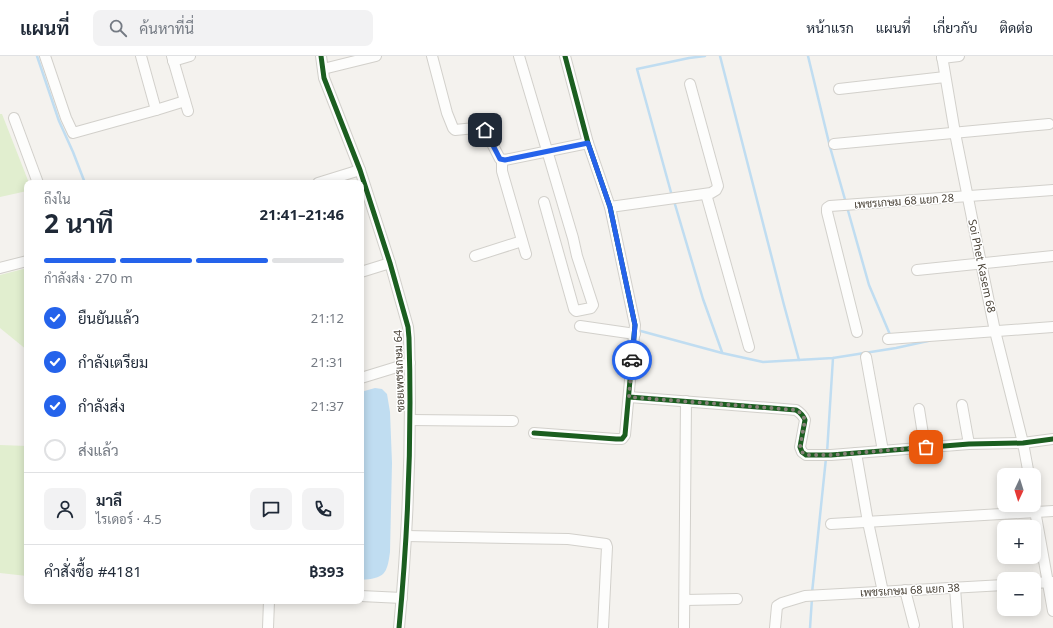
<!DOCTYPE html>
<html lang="th">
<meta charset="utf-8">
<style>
:root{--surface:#fff;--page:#f2f2f3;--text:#1f2937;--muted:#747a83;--line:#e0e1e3;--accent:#2563eb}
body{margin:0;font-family:"Noto Sans",Sarabun,sans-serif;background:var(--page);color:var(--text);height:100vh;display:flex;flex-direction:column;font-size:15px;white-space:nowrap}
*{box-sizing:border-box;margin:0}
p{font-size:13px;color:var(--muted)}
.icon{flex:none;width:22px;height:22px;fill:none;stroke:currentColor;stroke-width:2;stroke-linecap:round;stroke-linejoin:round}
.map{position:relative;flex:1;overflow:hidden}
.sheet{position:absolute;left:24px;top:124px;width:340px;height:424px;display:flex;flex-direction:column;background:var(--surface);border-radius:8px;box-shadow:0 2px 10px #0003}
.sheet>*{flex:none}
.needle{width:26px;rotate:184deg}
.controls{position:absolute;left:997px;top:412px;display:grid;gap:8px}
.controls a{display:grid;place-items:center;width:44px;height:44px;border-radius:8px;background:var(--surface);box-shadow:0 2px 10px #0003;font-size:20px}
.pin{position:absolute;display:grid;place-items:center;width:34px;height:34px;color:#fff;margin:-17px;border-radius:8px;box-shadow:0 2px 6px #0006}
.courier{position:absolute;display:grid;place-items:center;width:40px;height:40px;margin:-20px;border:3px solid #2563eb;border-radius:50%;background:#fff;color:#222;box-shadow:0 1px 5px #0007}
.head em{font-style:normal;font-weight:700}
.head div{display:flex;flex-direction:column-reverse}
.head{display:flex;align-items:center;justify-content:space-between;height:68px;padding:0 20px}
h1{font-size:26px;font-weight:700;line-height:30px}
.bar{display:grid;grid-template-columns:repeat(4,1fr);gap:6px 4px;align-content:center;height:48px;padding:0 20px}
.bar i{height:5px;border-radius:3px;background:var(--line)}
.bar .on{background:var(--accent)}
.bar p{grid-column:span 4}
.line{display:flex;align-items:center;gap:10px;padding:0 20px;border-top:1px solid var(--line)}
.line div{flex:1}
.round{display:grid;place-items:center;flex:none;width:42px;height:42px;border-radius:8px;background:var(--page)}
ol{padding:0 20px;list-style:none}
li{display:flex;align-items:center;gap:12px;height:44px}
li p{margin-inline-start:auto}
li .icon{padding:4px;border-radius:50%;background:var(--accent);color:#fff;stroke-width:4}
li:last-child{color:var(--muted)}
li i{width:22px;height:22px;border:2px solid var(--line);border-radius:50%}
header{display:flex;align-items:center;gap:24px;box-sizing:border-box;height:56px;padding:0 20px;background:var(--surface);border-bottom:1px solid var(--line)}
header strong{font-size:19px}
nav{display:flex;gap:22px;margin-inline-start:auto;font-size:14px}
.search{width:280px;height:36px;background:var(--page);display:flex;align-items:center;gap:10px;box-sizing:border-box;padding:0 14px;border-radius:8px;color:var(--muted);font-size:15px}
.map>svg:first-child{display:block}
</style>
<header>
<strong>แผนที่</strong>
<div class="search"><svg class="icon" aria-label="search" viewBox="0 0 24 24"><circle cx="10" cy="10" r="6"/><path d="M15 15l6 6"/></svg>ค้นหาที่นี่</div>
<nav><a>หน้าแรก</a><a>แผนที่</a><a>เกี่ยวกับ</a><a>ติดต่อ</a></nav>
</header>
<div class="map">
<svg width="1053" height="572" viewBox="0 0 1053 572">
<rect width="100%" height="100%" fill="#f4f2ee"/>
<g fill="#e1eecf">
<path d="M 0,58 L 2,58 L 29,127 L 27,127 L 27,135 L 0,141 Z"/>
<path d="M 27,212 L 27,294 L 0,272 L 0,219 Z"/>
<path d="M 0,389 L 27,390 L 27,520 L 0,517 Z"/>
</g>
<path fill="#c0ddf1" d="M 375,332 L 382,333 L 387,338 L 390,356 L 392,407 L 390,496 C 387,519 384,522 361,524 L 361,336 Z"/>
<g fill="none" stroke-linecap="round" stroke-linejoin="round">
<g stroke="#c0ddf1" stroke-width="2.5">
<path d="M 37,0 L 59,65 L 73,96 L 85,127"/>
<path d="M 720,0 L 784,249 L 799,304"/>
<path d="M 808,0 L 830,91 L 846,147"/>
<path d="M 672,140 L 637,13 L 689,2 L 705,0"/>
<path d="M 674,145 L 703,243 L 722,296"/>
<path d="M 847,151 L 869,229 L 891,281"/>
<path d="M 637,274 L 722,297 L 763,306 L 833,302 L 896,292 L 928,285"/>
<path d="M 827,397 L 833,302"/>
<path d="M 812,537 L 826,402"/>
<path d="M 810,572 L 812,542"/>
</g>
<g stroke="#d2d0cb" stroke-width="12">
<g id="minor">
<path d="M 45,0 L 66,62 L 73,77 L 156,54 L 185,45"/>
<path d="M 141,0 L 156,54"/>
<path d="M 172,0 L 188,55"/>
<path d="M 321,0 L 324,22 L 360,114 L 390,207 L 408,271 L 409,282 C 412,378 408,476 399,572"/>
<path d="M 432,0 L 447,57 L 453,72 L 455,74 L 475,72 L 485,74 L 500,103 L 505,104 L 588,87"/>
<path d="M 519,0 L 573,182 L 577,200 L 592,246 L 593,249 L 591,252 L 576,255 L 574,253 L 544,146"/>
<path d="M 942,0 L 955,77 L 981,207 L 995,275 L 1023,387 L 1029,419"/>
<path d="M 942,2 L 959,0"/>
<path d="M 173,5 L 190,0"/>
<path d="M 323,13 L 376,0"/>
<path d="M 839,33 L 945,21"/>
<path d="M 14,62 L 38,127"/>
<path d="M 834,88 L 1049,68"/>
<path d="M 502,104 L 502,115 L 526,198"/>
<path d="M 318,127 L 360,114"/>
<path d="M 706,138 L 749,291"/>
<path d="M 610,151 L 711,137 L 716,134 L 718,130 L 690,28"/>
<path d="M 475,200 L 522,185"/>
<path d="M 0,212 L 27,205"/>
<path d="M 917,214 L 1053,200"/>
<path d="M 361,216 L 390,207"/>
<path d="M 580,270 L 635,278"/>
<path d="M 857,276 L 827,156 L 827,152 L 830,150 L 1053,134"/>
<path d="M 888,283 L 1053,271"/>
<path d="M 866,301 L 883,395"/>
<path d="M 361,322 L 410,307"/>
<path d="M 629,341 L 796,354 C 801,357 803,359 805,364 L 800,391 L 802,396 L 806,399 L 831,399 L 969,388 L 1023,387 L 1053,383"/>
<path d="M 962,349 L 969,388"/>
<path d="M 919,353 L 925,391"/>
<path d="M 410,364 L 513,365"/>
<path d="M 534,377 L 616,383 L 622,383 L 625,379 L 635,269 L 610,151 L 588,87 L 565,0"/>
<path d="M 856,397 L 868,466 L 883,536"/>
<path d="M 1034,449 L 1053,555"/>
<path d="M 831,468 L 1053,455"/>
<path d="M 406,480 L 568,483 L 606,488 L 607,491 L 603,572"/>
<path d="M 1034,527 L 1053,526"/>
<path d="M 955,532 L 958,572"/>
<path d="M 905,534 L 914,569"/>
<path d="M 361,540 L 402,542"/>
<path d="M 685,544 L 737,543"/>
<path d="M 268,572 L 269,545"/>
<path d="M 684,572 L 686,345"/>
<path d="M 775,572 L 777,550 L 782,547 L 805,540 L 1004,529"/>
</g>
</g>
<use href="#minor" stroke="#fdfdfc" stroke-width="10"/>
<g stroke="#fff" stroke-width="8">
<g id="cycleway">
<path d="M 321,0 L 324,22 L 360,114 L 390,207 L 408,271 L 409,282 C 412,378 408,476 399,572"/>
<path d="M 629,341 L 796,354 C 801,357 803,359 805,364 L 800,391 L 802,396 L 806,399 L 831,399 L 969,388 L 1023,387 L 1053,383"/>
<path d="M 534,377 L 616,383 L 622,383 L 625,379 L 635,269 L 610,151 L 588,87 L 565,0"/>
</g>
</g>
<use href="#cycleway" stroke="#1b5e20" stroke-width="5"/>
</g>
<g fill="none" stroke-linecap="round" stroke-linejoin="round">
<path stroke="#868178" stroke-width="4" stroke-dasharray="0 7.2" d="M 632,304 L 629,341 L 796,354 C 801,357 803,359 805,364 L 800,391 L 802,396 L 806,399 L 831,399 L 926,391"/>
<path stroke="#2563eb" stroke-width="5" d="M 485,74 L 500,103 L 505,104 L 588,87 L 610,151 L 635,269 L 632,304"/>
</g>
<g text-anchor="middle" stroke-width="3" stroke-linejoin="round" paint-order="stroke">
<g font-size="11" fill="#4b4439" stroke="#fff">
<text transform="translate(904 145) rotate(-4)" y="4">เพชรเกษม 68 แยก 28</text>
<text transform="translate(982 210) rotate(78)" y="4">Soi Phet Kasem 68</text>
<text transform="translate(399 315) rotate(-92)" y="4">ซอยเพชรเกษม 64</text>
<text transform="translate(910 534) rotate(-3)" y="4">เพชรเกษม 68 แยก 38</text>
</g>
</g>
</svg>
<div class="controls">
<a><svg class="needle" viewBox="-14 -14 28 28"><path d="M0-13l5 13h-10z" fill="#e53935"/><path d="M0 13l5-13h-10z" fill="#747a83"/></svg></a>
<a>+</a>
<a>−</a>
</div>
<div class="pin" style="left:926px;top:391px;background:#ea580c"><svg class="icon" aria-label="bag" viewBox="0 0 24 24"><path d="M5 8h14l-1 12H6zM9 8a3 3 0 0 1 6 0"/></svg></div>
<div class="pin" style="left:485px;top:74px;background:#1f2937"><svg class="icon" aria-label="home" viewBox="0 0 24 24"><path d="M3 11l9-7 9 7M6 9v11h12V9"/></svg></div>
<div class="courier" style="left:632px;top:304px"><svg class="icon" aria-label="car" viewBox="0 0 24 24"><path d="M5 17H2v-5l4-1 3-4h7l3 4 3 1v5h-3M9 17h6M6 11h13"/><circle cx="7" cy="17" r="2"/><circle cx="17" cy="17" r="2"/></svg></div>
<section class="sheet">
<div class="head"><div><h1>2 นาที</h1><p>ถึงใน</p></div><em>21:41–21:46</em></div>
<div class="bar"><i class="on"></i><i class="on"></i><i class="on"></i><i></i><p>กำลังส่ง · 270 m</p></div>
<ol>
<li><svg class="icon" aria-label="check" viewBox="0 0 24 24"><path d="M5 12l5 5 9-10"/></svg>ยืนยันแล้ว<p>21:12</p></li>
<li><svg class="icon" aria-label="check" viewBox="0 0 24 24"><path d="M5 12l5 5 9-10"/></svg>กำลังเตรียม<p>21:31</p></li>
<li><svg class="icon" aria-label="check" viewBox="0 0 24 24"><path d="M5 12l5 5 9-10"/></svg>กำลังส่ง<p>21:37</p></li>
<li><i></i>ส่งแล้ว</li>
</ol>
<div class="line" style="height:72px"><a class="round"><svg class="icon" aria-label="person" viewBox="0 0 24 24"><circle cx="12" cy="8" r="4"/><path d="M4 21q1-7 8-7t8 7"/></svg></a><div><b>มาลี</b><p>ไรเดอร์ · 4.5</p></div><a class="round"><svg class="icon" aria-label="chat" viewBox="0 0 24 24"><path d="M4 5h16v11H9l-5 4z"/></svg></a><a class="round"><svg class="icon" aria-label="phone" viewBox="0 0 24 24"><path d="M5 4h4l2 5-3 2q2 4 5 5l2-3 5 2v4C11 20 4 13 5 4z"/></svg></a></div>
<div class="line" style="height:52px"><div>คำสั่งซื้อ #4181</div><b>฿393</b></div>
</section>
</div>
